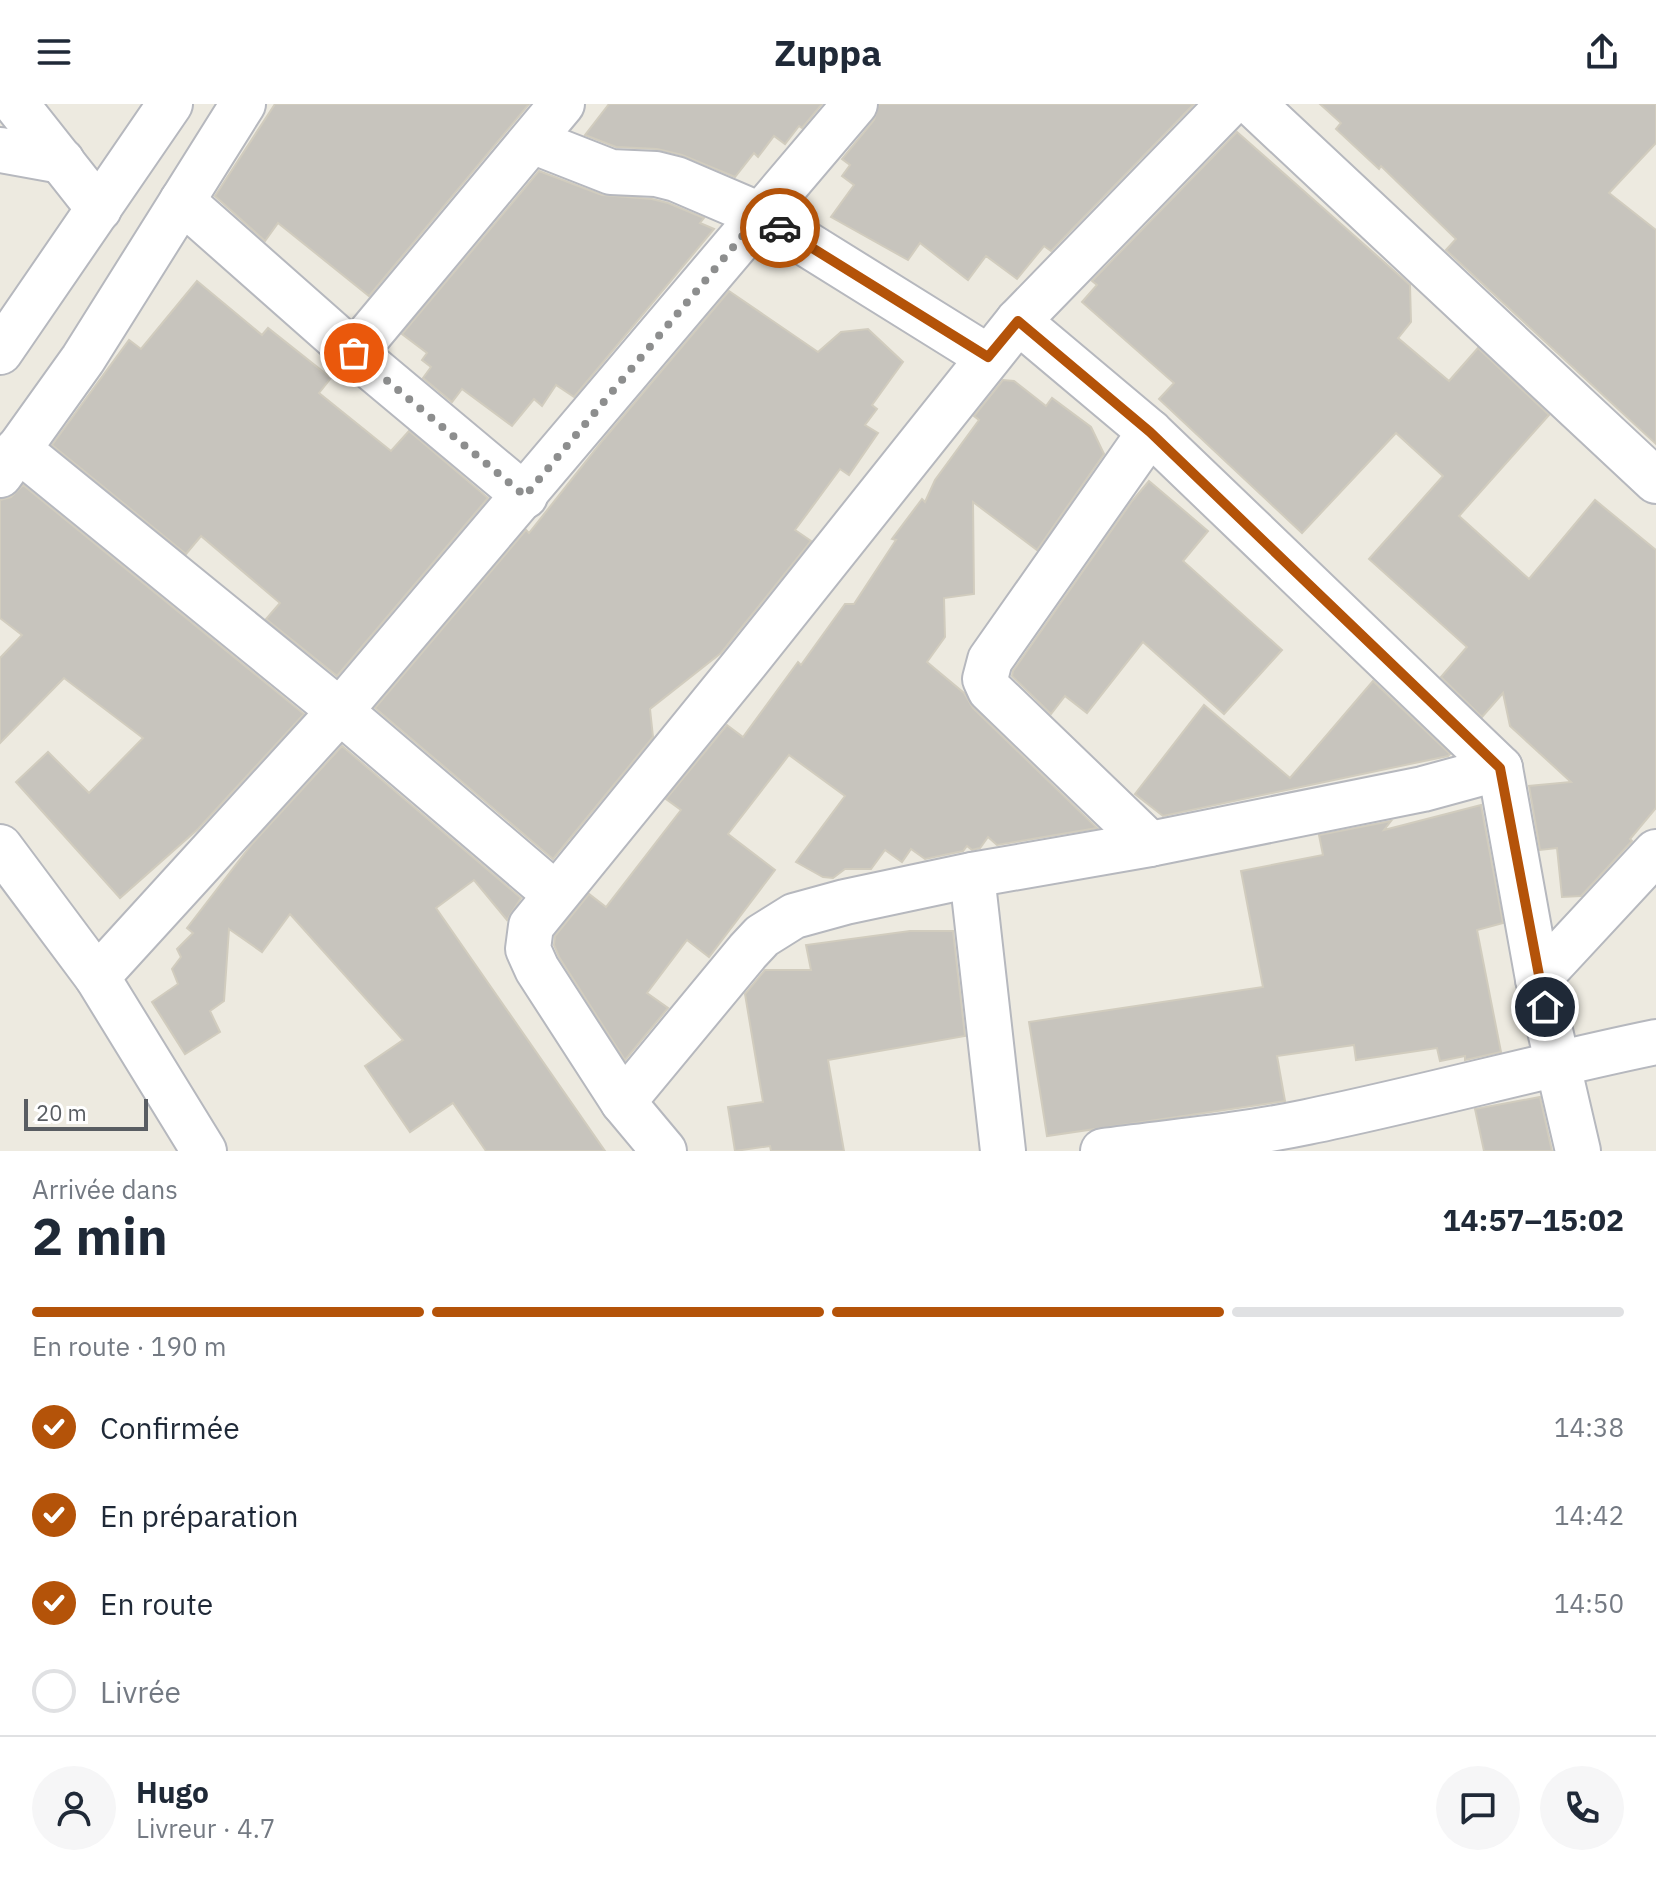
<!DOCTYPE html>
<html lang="fr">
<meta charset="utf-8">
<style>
:root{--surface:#fff;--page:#f6f6f7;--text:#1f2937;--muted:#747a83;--line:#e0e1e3;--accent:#b45309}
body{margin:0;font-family:"IBM Plex Sans",sans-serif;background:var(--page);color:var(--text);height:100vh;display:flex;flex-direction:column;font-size:30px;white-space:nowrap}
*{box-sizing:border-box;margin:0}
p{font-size:26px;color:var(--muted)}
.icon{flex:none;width:44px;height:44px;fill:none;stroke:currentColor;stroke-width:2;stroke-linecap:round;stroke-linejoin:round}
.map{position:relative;height:1047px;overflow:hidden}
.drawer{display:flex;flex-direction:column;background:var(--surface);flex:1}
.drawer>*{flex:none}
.scale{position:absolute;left:24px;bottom:20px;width:124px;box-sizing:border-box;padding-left:8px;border:4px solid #595d62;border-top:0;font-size:22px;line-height:28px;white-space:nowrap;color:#595d62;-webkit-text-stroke:6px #fff;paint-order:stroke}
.pin{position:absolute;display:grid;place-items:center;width:68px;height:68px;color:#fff;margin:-34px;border:4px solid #fff;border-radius:50%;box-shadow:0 2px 8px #0007}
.courier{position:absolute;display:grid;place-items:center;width:80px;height:80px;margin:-40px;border:6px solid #b45309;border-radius:50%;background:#fff;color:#222;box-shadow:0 2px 10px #0007}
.overview em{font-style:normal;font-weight:700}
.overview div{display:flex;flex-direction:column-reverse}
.overview{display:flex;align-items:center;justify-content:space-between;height:136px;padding:0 32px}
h1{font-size:52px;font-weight:700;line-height:60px}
.bar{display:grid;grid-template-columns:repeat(4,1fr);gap:12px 8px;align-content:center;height:96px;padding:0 32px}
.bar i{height:10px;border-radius:6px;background:var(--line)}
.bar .current{background:var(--accent)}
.bar p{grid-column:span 4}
.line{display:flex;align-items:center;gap:20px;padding:0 32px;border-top:2px solid var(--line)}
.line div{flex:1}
.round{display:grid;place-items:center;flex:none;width:84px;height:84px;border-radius:42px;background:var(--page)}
ol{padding:0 32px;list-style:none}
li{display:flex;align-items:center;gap:24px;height:88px}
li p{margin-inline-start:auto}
li .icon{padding:8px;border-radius:50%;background:var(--accent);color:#fff;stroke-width:4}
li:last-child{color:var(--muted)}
li i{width:44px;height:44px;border:4px solid var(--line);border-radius:50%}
header{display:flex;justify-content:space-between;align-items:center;height:104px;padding:0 32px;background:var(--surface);font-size:36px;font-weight:700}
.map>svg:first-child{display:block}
</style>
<header><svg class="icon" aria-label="menu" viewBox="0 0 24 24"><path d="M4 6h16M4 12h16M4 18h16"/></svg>Zuppa<svg class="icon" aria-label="share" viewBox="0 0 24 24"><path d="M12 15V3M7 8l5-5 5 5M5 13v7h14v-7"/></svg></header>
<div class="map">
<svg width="1656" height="1047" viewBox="0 0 1656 1047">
<rect width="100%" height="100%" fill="#edeae0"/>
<g fill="#c7c4bd" stroke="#d1ccbe" stroke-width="2">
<path d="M 275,0 L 529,0 L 369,192 L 278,119 L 265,137 L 215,92 Z"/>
<path d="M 609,0 L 822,0 L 802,24 L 799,22 L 785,40 L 774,32 L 758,53 L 754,49 L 735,73 L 682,51 L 657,45 L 616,43 L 585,31 Z"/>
<path d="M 879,0 L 1194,0 L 1051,147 L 1044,142 L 1017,175 L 986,152 L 968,176 L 920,139 L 908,156 L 831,113 L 854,81 L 842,72 L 850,61 L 842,55 L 874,16 Z"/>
<path d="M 1320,0 L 1656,0 L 1656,39 L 1609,89 L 1656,126 L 1656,340 L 1446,146 L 1456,135 L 1381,62 L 1379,65 L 1336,25 L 1341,19 Z"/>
<path d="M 1237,28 L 1410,181 L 1411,218 L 1398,234 L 1449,277 L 1478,244 L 1549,311 L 1459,412 L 1529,475 L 1595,396 L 1656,446 L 1656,704 L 1630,735 L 1632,737 L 1581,792 L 1562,793 L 1557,744 L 1540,746 L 1529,682 L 1571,678 L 1510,622 L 1503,589 L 1482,613 L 1441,573 L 1467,543 L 1369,455 L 1443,372 L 1396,329 L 1302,429 L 1159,295 L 1174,279 L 1082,198 L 1097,181 L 1092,177 Z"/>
<path d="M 539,67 L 602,91 L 652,95 L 668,99 L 704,114 L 700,119 L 714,125 L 574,293 L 556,281 L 542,302 L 534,295 L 512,322 L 462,285 L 452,298 L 423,274 L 431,263 L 422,256 L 427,249 L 402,230 Z"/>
<path d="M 197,177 L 262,231 L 268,224 L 331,274 L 319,289 L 391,347 L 409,327 L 488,394 L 337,572 L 266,515 L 280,499 L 201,432 L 186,450 L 52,341 L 129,236 L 141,245 Z"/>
<path d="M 729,187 L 818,248 L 841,228 L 868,225 L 903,258 L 872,301 L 877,305 L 865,321 L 878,329 L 849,371 L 840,365 L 795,426 L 811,437 L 721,549 L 650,605 L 653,633 L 553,755 L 375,604 L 526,426 L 529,429 L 603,336 Z"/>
<path d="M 1003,276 L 1014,277 L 1046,302 L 1052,294 L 1091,323 L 1104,350 L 1037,446 L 973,398 L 974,490 L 944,494 L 945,533 L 927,558 L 964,589 L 973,604 L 1097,724 L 997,741 L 988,733 L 980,744 L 972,746 L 967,742 L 963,747 L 925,755 L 911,745 L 902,758 L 885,746 L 871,765 L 845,765 L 833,774 L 823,773 L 796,758 L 845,692 L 789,651 L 728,730 L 775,766 L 709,853 L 687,836 L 647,889 L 668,904 L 625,956 L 559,853 L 554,841 L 555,832 L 589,790 L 606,803 L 681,706 L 666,695 L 727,621 L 743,633 L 798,558 L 801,561 L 845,500 L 854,500 L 896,436 L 892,435 L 922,395 L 925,398 L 935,376 L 979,316 L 974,312 Z"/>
<path d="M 1149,377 L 1208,427 L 1183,457 L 1282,546 L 1224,610 L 1143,538 L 1087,609 L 1065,592 L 1051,610 L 1012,572 L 1013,567 L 1132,397 Z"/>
<path d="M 23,381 L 304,610 L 198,725 L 120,794 L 16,678 L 48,648 L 89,689 L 143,634 L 64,574 L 0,639 L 0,554 L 22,531 L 0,514 L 0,396 L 11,393 Z"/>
<path d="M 1373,577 L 1450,650 L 1448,652 L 1163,712 L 1135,690 L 1204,601 L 1290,674 Z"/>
<path d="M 342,642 L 521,794 L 507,816 L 474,776 L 436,804 L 605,1047 L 486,1047 L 453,999 L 410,1028 L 365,962 L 403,936 L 290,810 L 262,848 L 229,825 L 224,897 L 210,907 L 220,928 L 185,950 L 152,898 L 178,880 L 172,865 L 181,853 L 177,845 L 193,829 L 187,824 L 252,740 Z"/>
<path d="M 1481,701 L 1503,819 L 1477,826 L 1501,948 L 1465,956 L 1465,952 L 1440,957 L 1437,944 L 1356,956 L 1354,941 L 1277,952 L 1285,997 L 1047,1032 L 1029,918 L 1263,883 L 1241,767 L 1323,751 L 1319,731 L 1391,717 L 1384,726 Z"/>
<path d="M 910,827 L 953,827 L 965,932 L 828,956 L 844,1047 L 771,1047 L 770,1042 L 735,1047 L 728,1003 L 763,998 L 745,890 L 765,866 L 811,866 L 806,841 Z"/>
<path d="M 1540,993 L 1552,1047 L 1484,1047 L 1475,1005 Z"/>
</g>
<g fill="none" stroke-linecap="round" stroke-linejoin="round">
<g stroke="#b6b8be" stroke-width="48">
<g id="minor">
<path d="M 16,0 L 99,105"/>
<path d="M 1253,0 L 1656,377"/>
<path d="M 532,37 L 611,68 L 656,70 L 676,75 L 760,111 L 988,253"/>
<path d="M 0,46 L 62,57"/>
<path d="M 182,97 L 354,249 L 525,392"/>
<path d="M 1018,217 L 1150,328 L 1500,664 L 1538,875 L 1578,1047"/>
<path d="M 0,248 L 170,0"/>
<path d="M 354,249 L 562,0"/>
<path d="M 1150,328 L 990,556 L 985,575 L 990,586 L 1150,740"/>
<path d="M 18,345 L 340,607 L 555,790"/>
<path d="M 0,371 L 83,255 L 243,0"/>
<path d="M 0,743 L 97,873 L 204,1047"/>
<path d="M 972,771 L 1003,1047"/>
<path d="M 97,873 L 340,607 L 855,0"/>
<path d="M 1538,875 L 1656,748"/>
<path d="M 623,998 L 748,847 L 762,832 L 794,812 L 845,798 L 972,771 L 1150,740 L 1423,685 L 1500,664"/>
<path d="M 664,1047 L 623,998 L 537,865 L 528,845 L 531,822 L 746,558 L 1018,217 L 1229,0"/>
<path d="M 1103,1047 C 1171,1038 1240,1032 1307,1018 C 1424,994 1539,962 1656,938"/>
</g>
</g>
<use href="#minor" stroke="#fff" stroke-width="44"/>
</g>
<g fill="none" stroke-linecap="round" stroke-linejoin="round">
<path stroke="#8d8e8e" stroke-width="8" stroke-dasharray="0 14.4" d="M 354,249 L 525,392 L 760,111 L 780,124"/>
<path stroke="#b45309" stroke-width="10" d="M 780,124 L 988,253 L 1018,217 L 1150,328 L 1500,664 L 1545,903"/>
</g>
</svg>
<div class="scale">20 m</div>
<div class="pin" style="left:354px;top:249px;background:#ea580c"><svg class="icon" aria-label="bag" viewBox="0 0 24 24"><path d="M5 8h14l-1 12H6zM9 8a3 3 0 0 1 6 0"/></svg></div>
<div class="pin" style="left:1545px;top:903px;background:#1f2937"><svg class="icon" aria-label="home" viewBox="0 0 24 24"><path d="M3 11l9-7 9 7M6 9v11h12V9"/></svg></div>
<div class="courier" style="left:780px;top:124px"><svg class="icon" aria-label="car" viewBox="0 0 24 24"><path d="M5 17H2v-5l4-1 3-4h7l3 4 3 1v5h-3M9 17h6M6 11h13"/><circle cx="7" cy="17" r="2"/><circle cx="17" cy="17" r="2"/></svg></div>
</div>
<section class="drawer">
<div class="overview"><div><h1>2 min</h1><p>Arrivée dans</p></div><em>14:57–15:02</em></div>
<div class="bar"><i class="current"></i><i class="current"></i><i class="current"></i><i></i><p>En route · 190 m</p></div>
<ol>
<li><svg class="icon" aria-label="check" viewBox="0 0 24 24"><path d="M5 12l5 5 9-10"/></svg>Confirmée<p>14:38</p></li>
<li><svg class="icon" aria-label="check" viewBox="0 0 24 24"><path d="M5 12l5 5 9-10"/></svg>En préparation<p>14:42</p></li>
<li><svg class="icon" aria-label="check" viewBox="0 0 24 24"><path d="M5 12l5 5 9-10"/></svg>En route<p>14:50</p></li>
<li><i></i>Livrée</li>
</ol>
<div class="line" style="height:144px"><a class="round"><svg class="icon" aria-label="person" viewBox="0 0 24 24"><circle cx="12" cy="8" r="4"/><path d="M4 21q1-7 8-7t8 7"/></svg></a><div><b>Hugo</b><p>Livreur · 4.7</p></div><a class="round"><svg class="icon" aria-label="chat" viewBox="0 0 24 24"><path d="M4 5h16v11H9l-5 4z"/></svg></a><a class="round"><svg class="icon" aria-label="phone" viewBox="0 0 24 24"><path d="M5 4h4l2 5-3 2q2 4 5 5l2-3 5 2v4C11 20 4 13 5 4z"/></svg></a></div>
</section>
